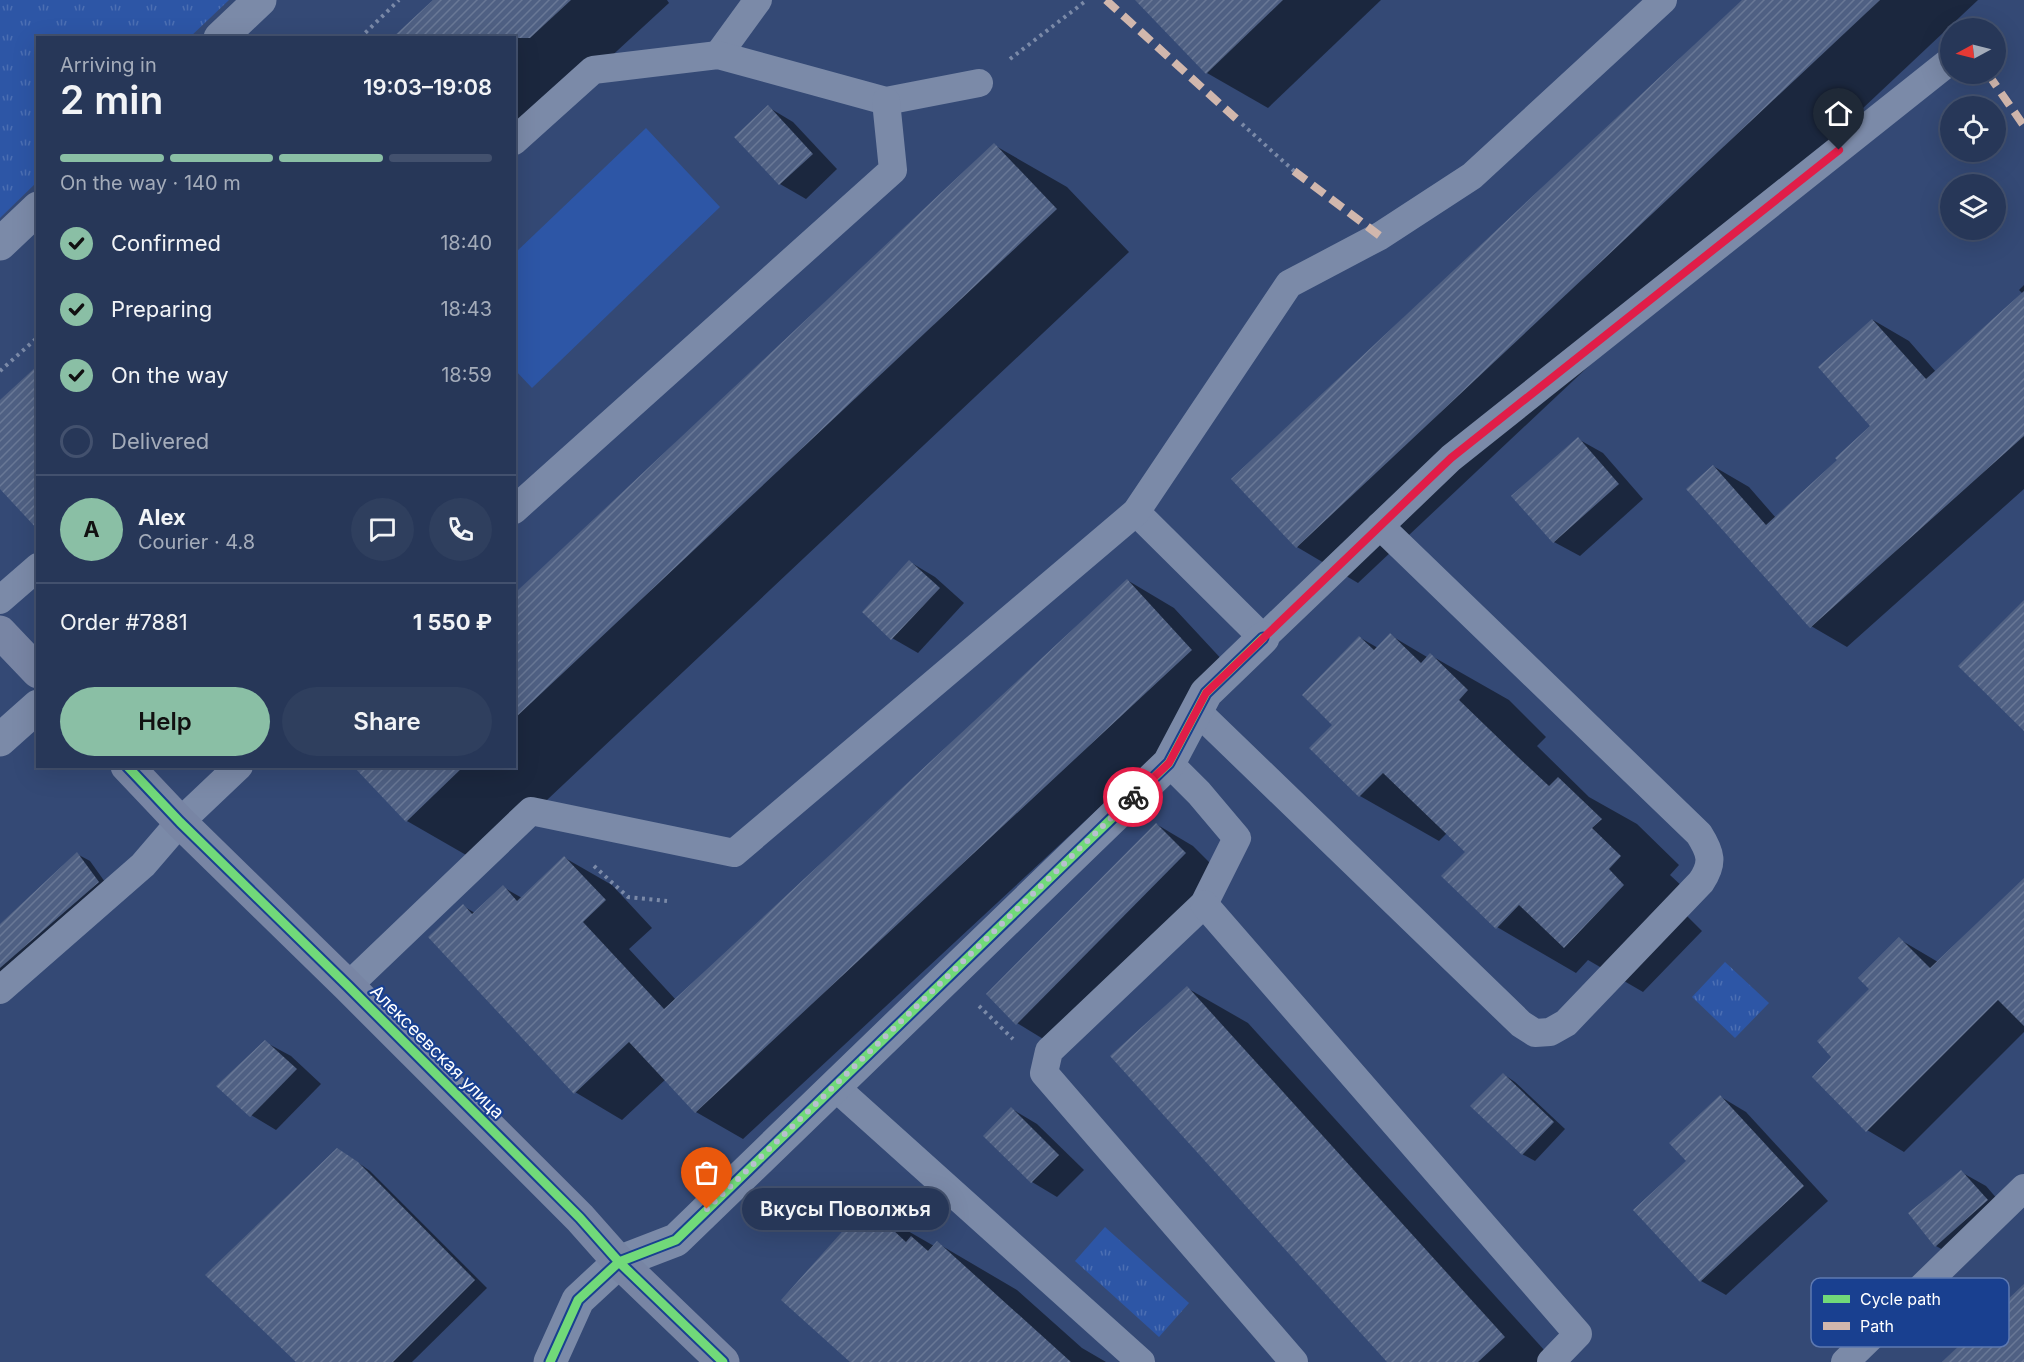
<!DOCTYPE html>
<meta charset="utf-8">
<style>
:root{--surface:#273758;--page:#2f3f5e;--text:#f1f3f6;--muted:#a4acba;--line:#43516e;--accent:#8abfa5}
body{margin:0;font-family:Inter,sans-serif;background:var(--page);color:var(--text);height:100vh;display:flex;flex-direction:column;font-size:22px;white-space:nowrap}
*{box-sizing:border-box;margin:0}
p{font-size:20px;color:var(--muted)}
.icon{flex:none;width:33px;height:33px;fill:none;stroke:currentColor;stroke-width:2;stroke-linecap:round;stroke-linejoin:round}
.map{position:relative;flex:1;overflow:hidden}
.panel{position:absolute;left:36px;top:36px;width:480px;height:732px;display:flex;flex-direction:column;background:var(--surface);border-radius:0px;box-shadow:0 6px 24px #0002,0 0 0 2px var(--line)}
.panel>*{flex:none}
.needle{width:39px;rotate:263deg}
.controls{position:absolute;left:1940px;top:18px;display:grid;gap:12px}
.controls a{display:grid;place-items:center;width:66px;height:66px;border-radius:50%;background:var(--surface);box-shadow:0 6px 24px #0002,0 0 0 2px var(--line);font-size:30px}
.pin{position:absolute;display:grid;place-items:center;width:51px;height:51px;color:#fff;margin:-62px -26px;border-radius:50% 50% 50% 0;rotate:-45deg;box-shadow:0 0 6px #0007}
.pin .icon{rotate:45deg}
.courier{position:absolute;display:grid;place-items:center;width:60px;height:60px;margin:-30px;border:4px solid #e11d48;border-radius:50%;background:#fff;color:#222;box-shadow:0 2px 8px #0007}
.bubble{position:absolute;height:42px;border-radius:21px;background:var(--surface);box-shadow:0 6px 24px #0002,0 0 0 2px var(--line);font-size:20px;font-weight:600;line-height:42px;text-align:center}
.headline em{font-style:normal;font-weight:600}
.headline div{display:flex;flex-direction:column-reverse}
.headline{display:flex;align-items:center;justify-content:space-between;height:102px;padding:0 24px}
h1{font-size:39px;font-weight:600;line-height:45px}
.bar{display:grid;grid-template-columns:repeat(4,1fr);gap:9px 6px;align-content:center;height:72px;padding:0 24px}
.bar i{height:8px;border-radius:4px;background:var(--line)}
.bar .selected{background:var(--accent)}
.bar p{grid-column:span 4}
.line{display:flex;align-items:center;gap:15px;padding:0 24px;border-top:2px solid var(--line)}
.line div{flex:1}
.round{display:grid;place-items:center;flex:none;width:63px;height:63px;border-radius:32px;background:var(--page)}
ol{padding:0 24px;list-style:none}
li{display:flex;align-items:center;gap:18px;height:66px}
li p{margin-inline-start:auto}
li .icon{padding:6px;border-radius:50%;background:var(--accent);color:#111;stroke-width:4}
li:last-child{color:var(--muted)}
li i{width:33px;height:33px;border:3px solid var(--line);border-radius:50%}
.action{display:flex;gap:12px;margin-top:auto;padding:12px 24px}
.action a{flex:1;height:69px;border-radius:36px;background:var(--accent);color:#111;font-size:24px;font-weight:600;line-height:69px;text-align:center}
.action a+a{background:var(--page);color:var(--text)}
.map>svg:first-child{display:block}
</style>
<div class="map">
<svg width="2024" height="1362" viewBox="0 0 2024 1362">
<defs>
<pattern id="park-tufts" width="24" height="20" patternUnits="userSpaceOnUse" patternTransform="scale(1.5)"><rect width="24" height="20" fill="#2d56a6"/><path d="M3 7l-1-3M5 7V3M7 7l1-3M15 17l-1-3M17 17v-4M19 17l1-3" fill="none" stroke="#4c6fb3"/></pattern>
<pattern id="building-hatch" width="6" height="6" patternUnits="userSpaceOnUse" patternTransform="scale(1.5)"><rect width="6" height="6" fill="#4f6083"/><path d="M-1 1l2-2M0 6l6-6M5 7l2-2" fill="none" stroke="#697896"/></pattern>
</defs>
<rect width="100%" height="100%" fill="#344975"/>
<path fill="#2d56a6" d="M 646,128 L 720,207 L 532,388 L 515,370 L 515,253 Z"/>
<g fill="url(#park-tufts)">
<path d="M 0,0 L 229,0 L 190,37 L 38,38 L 37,182 L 0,218 Z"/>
<path d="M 1725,962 L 1769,1003 L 1735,1038 L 1692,997 Z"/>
<path d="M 1105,1227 L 1189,1303 L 1159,1337 L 1075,1261 Z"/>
</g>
<g fill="#0007">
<path d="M 436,0 L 667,0 L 669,3 L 514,146 L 514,38 Z"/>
<path d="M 1154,0 L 1381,0 L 1268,108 L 1207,73 Z"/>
<path d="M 1743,0 L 1978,0 L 1358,583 L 1297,547 Z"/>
<path d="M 768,107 L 793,122 L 837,169 L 806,199 L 780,184 L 736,137 Z"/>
<path d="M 994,145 L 1067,187 L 1129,252 L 480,863 L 407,821 L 355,766 L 514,766 L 514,596 Z"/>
<path d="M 2024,285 L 2024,489 L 1847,647 L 1811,626 L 1713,466 L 1749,487 L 1776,518 L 1839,460 L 1873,426 L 1873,320 L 1909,341 L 1936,372 L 2023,294 L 2019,290 Z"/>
<path d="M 1578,439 L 1603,453 L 1643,499 L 1580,556 L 1554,542 L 1513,496 Z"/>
<path d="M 910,562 L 935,577 L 964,603 L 918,653 L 892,638 Z"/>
<path d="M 1127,580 L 1174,608 L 1239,678 L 743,1139 L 696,1112 L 666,1079 L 622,1120 L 575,1092 L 463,906 L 475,913 L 503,887 L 522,898 L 565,858 L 612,885 L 652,928 L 629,949 L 676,1000 Z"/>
<path d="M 1390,635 L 1427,657 L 1430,655 L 1509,700 L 1546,737 L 1537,746 L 1589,797 L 1637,824 L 1679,865 L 1670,875 L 1699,902 L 1687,916 L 1702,931 L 1643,992 L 1588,960 L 1576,973 L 1497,927 L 1467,852 L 1447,833 L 1439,841 L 1360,796 L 1311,748 L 1335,725 L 1359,637 L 1378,648 Z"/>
<path d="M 1156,824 L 1193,846 L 1222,875 L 1053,1045 L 1017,1023 Z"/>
<path d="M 77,854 L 90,861 L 110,889 L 0,985 L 0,926 Z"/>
<path d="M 2024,880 L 2024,1032 L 1904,1152 L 1867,1130 L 1833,1057 L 1899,939 L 1938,962 Z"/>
<path d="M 1187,988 L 1248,1023 L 1555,1362 L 1389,1362 Z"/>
<path d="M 265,1042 L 291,1056 L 321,1084 L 276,1130 L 251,1115 Z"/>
<path d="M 1503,1074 L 1515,1082 L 1565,1129 L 1535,1161 L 1522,1154 Z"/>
<path d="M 1721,1097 L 1746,1112 L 1828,1201 L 1726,1295 L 1701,1281 L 1688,1161 Z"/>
<path d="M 1012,1109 L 1037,1124 L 1084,1170 L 1057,1197 L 1032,1182 L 985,1136 Z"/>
<path d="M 350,1157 L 370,1171 L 487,1288 L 412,1362 L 298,1362 Z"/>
<path d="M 1961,1172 L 1986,1186 L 2012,1216 L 1961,1260 L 1936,1246 Z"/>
<path d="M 866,1207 L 934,1246 L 937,1243 L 1017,1290 L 1082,1348 L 1106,1362 L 852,1362 Z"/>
</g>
<g fill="url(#building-hatch)">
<path d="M 433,0 L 571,0 L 530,38 L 392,38 Z"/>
<path d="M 1135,0 L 1283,0 L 1206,74 Z"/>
<path d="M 1742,0 L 1880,0 L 1296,548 L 1231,479 Z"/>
<path d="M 768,105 L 813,154 L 779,185 L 734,137 Z"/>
<path d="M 994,143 L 1057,209 L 514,719 L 514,594 Z"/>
<path d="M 2024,291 L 2024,436 L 1810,628 L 1686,489 L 1713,465 L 1766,525 L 1837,460 L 1835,458 L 1870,426 L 1818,367 L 1872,319 L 1926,379 Z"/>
<path d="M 38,365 L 38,530 L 0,489 L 0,400 Z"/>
<path d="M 1578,437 L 1619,484 L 1553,543 L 1511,496 Z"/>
<path d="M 909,560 L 940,588 L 891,640 L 862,612 Z"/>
<path d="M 1127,579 L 1192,650 L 695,1113 L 629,1042 L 574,1094 L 428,937 L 463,904 L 472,914 L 503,885 L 517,901 L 564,856 L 606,900 L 583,922 L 664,1009 Z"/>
<path d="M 2024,600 L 2024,731 L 1958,666 Z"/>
<path d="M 1390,633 L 1421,663 L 1430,653 L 1468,690 L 1459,700 L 1518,757 L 1549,786 L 1558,777 L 1602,819 L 1592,828 L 1621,856 L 1609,869 L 1624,885 L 1564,948 L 1519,905 L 1496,929 L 1441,876 L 1465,852 L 1383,773 L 1359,797 L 1309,748 L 1332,725 L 1302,695 L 1359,636 L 1374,650 Z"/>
<path d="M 353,766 L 464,766 L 406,822 Z"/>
<path d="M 1156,823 L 1186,853 L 1016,1025 L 986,994 Z"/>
<path d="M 77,852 L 99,882 L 0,968 L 0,924 Z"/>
<path d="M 2024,878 L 2024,1026 L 1998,1000 L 1866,1132 L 1812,1077 L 1831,1057 L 1817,1041 L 1869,989 L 1858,978 L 1899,937 L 1930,968 Z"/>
<path d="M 1187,986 L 1505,1337 L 1478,1362 L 1387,1362 L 1110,1056 Z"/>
<path d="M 265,1040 L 297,1069 L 250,1117 L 216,1086 Z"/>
<path d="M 1503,1073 L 1554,1122 L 1522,1155 L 1470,1106 Z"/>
<path d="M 1720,1095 L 1804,1186 L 1700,1282 L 1633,1210 L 1686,1161 L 1669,1143 Z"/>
<path d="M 1011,1107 L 1059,1155 L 1031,1183 L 983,1136 Z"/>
<path d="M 337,1148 L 358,1162 L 475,1280 L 393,1362 L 296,1362 L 205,1275 Z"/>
<path d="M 1961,1170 L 1988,1200 L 1935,1247 L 1908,1213 Z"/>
<path d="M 866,1205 L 906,1242 L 911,1236 L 928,1251 L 937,1241 L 1071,1362 L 850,1362 L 781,1300 Z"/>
<path d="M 2024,1284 L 2024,1362 L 1942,1362 Z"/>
</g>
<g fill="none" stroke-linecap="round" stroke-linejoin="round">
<g stroke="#7b8aa8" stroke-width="4" stroke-dasharray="3 4.5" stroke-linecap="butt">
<path d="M 360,38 L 399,0"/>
<path d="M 1010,59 L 1087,0"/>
<path d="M 1242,124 L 1294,171"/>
<path d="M 0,371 L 38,337"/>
<path d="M 594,866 L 628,897 L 667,901"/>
<path d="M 979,1006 L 1013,1039"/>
</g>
<g stroke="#7b8aa8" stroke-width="28">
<path d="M 718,55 L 758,0"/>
<path d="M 514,141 L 593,70 L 718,55 L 886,101 L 979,83"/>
<path d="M 514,510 L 893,170 L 886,101"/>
<path d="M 1136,512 L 1263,638 L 1451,458 L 1950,61"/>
<path d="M 0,600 L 38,567"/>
<path d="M 1197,711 L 1521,1024 L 1535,1033 L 1550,1032 L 1566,1023 L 1701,882 C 1714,863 1711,853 1699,834 L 1380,526"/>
<path d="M 1169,763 L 1199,793 L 1237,838 L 1204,904 L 1049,1051 L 1044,1073 L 1294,1362"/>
<path d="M 1204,904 L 1578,1334 L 1551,1362"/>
<path d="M 348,986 L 531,811 L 734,853 L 1136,512 L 1289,284 L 1380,236 L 1472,176 L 1663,0"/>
<path d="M 0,990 L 143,865 L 180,822 L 239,766"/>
<path d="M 834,1086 L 1141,1362"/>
<path d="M 1845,1362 L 2024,1188"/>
</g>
<g stroke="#7b8aa8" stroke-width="33">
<path d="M 220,38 L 260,0"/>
<path d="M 0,244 L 38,208"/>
<path d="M 0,740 L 38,706"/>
<path d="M 550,1362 L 578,1300 L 619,1262 L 676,1240 L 1169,763 L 1206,693 L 1263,638"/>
</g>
<g stroke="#7885a4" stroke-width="33">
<path d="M 0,632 L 38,672"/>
<path d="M 127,766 L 180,822 L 348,986 L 580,1218 L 619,1262 L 723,1362"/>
</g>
<g stroke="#d1b7ad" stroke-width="8" stroke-dasharray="15 8" stroke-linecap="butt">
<path d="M 1106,0 L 1242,124"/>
<path d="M 1988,74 L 2024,126"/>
<path d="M 1294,171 L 1380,236"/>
</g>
<g stroke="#194090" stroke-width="13">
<g id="cycleway">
<path d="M 127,766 L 180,822 L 348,986 L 580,1218 L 619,1262 L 723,1362"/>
<path d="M 550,1362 L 578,1300 L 619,1262 L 676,1240 L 1169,763 L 1206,693 L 1263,638"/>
</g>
</g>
<use href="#cycleway" stroke="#71d979" stroke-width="9"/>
</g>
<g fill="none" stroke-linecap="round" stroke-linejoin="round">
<path stroke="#b8bfcf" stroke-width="6" stroke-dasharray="0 10.8" d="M 707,1209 L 1133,797"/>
<path stroke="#e11d48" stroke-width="8" d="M 1133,797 L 1169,763 L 1206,693 L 1451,458 L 1839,150"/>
</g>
<g text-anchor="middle" stroke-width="4.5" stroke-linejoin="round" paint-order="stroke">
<g font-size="18" fill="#fff" stroke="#194090">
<text transform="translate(437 1052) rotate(45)" y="6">Алексеевская улица</text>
</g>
</g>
<rect x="1811" y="1278" width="198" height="69" rx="9" fill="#194090" stroke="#5e79b1" stroke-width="1.5"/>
<rect x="1823" y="1295" width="27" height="8" fill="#71d979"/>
<rect x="1823" y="1322" width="27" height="8" fill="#d1b7ad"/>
<g font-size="16" fill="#fff">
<text x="1860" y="1305">Cycle path</text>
<text x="1860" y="1332">Path</text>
</g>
</svg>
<div class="controls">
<a><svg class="needle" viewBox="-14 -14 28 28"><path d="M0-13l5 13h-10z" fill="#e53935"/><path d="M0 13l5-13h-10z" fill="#a4acba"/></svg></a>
<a><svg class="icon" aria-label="locate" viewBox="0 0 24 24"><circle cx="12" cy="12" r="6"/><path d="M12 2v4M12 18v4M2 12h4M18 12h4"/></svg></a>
<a><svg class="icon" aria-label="layers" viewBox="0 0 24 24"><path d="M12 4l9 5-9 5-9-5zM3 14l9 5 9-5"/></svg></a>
</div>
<div class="pin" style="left:707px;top:1209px;background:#ea580c"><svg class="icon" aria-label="bag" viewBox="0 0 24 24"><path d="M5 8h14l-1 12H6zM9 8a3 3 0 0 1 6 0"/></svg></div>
<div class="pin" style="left:1839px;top:150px;background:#1f2937"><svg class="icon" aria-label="home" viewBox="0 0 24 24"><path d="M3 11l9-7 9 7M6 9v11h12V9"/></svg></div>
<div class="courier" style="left:1133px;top:797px"><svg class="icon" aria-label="bike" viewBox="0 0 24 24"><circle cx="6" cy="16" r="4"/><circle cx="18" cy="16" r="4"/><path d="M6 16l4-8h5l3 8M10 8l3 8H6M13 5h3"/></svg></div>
<div class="bubble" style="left:742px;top:1188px;width:207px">Вкусы Поволжья</div>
<section class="panel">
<div class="headline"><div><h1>2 min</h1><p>Arriving in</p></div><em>19:03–19:08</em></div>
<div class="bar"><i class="selected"></i><i class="selected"></i><i class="selected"></i><i></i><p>On the way · 140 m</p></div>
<ol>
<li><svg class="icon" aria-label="check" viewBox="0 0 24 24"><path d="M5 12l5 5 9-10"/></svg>Confirmed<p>18:40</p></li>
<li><svg class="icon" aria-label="check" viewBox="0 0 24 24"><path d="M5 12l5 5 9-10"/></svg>Preparing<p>18:43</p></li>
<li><svg class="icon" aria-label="check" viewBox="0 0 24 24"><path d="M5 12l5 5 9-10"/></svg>On the way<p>18:59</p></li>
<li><i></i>Delivered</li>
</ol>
<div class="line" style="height:108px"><b class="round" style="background:var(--accent);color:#111">A</b><div><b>Alex</b><p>Courier · 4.8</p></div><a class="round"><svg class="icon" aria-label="chat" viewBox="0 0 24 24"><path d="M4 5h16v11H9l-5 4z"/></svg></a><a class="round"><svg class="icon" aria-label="phone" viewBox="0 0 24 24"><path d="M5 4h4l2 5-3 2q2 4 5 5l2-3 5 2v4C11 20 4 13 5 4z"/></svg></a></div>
<div class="line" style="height:78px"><div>Order #7881</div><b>1 550 ₽</b></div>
<div class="action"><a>Help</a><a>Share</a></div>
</section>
</div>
